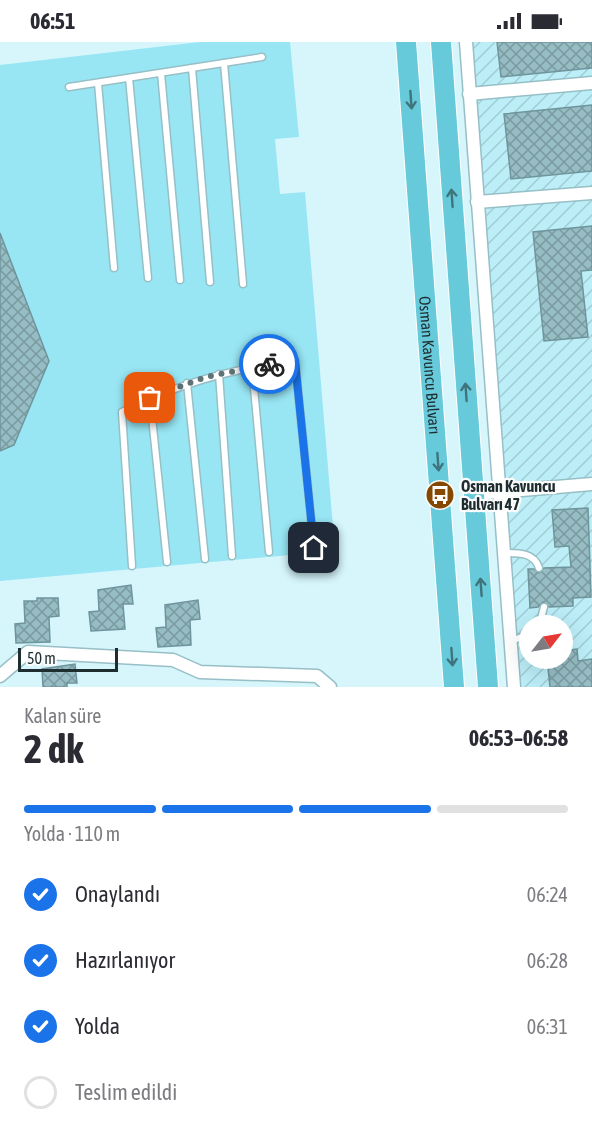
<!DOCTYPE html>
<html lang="tr">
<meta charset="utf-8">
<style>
:root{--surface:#fff;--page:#f2f2f3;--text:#2b2b33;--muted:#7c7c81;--line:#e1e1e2;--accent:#1a73e8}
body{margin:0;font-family:"Asap Condensed",sans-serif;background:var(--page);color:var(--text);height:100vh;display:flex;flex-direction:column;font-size:22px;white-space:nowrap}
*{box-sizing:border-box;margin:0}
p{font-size:20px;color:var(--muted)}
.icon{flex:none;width:33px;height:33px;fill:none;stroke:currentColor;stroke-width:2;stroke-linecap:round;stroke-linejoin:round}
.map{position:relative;height:645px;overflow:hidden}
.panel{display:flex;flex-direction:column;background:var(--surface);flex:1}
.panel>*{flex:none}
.needle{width:39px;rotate:59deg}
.tools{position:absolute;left:519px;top:573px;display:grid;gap:12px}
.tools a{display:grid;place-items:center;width:54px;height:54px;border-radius:50%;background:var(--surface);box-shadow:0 6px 24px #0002;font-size:30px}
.scale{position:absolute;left:18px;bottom:15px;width:100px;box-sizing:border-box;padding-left:6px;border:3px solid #1e2d30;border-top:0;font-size:16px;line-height:21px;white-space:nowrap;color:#1e2d30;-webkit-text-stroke:4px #fcfcfc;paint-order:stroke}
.pin{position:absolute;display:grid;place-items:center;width:51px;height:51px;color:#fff;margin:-26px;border-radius:12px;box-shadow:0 3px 9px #0006}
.courier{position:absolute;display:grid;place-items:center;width:60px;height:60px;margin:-30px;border:4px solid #1a73e8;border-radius:50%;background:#fff;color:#222;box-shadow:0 2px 8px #0007}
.headline em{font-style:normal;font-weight:700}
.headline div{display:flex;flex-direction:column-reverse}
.headline{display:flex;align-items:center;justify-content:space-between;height:102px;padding:0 24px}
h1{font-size:39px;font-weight:700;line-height:45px}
.bar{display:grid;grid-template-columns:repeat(4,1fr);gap:9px 6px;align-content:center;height:72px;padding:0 24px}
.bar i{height:8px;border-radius:4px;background:var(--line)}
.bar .on{background:var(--accent)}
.bar p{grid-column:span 4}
ol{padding:0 24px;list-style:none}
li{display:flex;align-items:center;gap:18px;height:66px}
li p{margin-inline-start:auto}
li .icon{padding:6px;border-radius:50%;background:var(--accent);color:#fff;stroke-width:4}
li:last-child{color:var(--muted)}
li i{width:33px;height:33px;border:3px solid var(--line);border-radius:50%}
.status{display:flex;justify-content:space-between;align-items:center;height:42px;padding:0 30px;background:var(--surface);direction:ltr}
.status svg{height:16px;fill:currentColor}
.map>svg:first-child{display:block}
</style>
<div class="status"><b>06:51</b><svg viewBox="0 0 49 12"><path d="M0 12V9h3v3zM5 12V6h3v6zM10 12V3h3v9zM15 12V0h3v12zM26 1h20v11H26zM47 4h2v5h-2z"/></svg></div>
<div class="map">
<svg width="592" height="645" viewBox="0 0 592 645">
<defs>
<pattern id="industrial-furrows" width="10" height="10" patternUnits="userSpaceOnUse" patternTransform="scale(1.5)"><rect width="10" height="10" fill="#bceef8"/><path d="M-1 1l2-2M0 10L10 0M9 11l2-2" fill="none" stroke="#a1ccd5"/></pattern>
<pattern id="building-cross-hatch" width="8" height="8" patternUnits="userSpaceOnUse" patternTransform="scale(1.5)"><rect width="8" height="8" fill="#96bdc4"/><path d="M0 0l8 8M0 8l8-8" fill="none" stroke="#7a9aa0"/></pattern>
</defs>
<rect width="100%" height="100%" fill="#d6f6fc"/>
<path fill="url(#industrial-furrows)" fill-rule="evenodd" d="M 464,0 L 592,0 L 592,645 L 520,645 ZM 530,584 L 562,584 L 562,616 L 530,616 Z"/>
<path fill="#98e6f4" d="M 200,0 L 290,0 L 299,95 L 275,97 L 280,152 L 305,150 L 335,509 L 0,539 L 0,23 Z"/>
<g fill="url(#building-cross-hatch)" stroke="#6f959c" stroke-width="1.5">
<path d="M 497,0 L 592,0 L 592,26 L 501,35 Z"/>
<path d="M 592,63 L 592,129 L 511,137 L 504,72 Z"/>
<path d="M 592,184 L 592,228 L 581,229 L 588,295 L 544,299 L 533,190 Z"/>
<path d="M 0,191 L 49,319 L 14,403 L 0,409 Z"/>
<path d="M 588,466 L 591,555 L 573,556 L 573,564 L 549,565 L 543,560 L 538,565 L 530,566 L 528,527 L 534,527 L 539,531 L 544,526 L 571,525 L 569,504 L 555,505 L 552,468 Z"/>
<path d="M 131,543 L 133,562 L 123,562 L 125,587 L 91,589 L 89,570 L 99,569 L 98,548 Z"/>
<path d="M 37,556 L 58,556 L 59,574 L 49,575 L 50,600 L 16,601 L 15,582 L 25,581 L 24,559 L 37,559 Z"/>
<path d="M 198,558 L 200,577 L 190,578 L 191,603 L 158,605 L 156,586 L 166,585 L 165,563 Z"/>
<path d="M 577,607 L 578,619 L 592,617 L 592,645 L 550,645 L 547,616 L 562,616 L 562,609 Z"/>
<path d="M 75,622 L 77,641 L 67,641 L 67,645 L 43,645 L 42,627 Z"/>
</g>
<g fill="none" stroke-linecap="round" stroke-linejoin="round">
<g stroke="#97bfc6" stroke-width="9">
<g id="service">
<path d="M 224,21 L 243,242"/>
<path d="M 192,26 L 210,240"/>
<path d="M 161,31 L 180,238"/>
<path d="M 129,36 L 148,236"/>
<path d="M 98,41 L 114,226"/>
<path d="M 69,45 L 262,15"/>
<path d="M 252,324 L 269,510"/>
<path d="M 219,332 L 232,514"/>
<path d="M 187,341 L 205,517"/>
<path d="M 150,356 L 167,520"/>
<path d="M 503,511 C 518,511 534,510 539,526"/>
<path d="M 132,524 L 122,370 C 177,342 233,326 295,319 L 314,506"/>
<path d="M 539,584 L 544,565"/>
<path d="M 511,599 L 530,592"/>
</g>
</g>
<g stroke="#97bfc6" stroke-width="15">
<g id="minor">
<path d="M 466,0 L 514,645"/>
<path d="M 469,52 L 592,41"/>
<path d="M 477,160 L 592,151"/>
<path d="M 474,452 L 592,442"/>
<path d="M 0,634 L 28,610 L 173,618 L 200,630 L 317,634 L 330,645"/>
</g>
</g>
<g stroke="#fff" stroke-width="22">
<g id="trunk">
<path id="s1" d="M 406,0 L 454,645"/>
<path d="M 441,0 L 488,645"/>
</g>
</g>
<use href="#service" stroke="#fff" stroke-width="6"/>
<use href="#minor" stroke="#fff" stroke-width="12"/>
<use href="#trunk" stroke="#67cada" stroke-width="20"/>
</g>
<defs><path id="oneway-shaft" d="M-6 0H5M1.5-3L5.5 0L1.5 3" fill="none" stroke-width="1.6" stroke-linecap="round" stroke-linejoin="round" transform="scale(1.5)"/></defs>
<g stroke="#3f747c">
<use href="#oneway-shaft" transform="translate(411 58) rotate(86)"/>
<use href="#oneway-shaft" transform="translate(452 156) rotate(-94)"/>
<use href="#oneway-shaft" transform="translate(466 350) rotate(-94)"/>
<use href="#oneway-shaft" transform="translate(438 420) rotate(86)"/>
<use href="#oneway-shaft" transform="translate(481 545) rotate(-94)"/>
<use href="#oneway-shaft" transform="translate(452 615) rotate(86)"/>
</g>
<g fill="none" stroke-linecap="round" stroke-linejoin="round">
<path stroke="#5e7377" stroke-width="6" stroke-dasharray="0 10.8" d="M 150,356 L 206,335 L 269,322"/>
<path stroke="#1a73e8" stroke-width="8" d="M 269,322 L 295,319 L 314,506"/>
</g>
<defs>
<g id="bus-disc" transform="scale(1.5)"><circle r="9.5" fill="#844803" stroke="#fcfcfc"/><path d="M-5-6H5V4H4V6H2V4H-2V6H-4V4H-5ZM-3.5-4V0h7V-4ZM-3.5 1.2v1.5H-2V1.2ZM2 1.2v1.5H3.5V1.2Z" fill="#fff"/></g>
</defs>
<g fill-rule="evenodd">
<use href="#bus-disc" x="440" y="453"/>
</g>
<g text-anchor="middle" stroke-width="4.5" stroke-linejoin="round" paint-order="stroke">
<g font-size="16" fill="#1e2d30" stroke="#fcfcfc">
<text dy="6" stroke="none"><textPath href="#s1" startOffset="324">Osman Kavuncu Bulvarı</textPath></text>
</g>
<g font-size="16" font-weight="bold" fill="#1e2d30" stroke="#fcfcfc" text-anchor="start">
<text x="461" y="450">Osman Kavuncu<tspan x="461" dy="18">Bulvarı 47</tspan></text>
</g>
</g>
</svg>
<div class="tools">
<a><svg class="needle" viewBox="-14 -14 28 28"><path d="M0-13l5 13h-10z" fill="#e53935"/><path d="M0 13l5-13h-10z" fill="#7c7c81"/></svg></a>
</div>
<div class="scale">50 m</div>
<div class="pin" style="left:150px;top:356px;background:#ea580c"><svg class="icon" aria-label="bag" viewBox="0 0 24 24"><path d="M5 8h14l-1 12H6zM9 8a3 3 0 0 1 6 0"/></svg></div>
<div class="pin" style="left:314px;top:506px;background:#1f2937"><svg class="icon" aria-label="home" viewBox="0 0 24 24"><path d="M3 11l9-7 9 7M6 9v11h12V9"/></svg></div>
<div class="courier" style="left:269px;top:322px"><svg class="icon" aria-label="bike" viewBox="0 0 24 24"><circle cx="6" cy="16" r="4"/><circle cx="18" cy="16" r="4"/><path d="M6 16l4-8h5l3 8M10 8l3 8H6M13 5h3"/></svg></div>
</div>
<section class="panel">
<div class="headline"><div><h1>2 dk</h1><p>Kalan süre</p></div><em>06:53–06:58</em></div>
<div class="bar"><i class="on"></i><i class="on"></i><i class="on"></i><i></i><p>Yolda · 110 m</p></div>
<ol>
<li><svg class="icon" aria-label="check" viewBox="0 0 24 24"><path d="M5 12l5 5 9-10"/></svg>Onaylandı<p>06:24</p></li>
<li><svg class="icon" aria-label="check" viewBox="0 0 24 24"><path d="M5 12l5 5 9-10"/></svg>Hazırlanıyor<p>06:28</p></li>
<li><svg class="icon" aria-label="check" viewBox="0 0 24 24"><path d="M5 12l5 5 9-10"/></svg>Yolda<p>06:31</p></li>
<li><i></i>Teslim edildi</li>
</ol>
</section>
